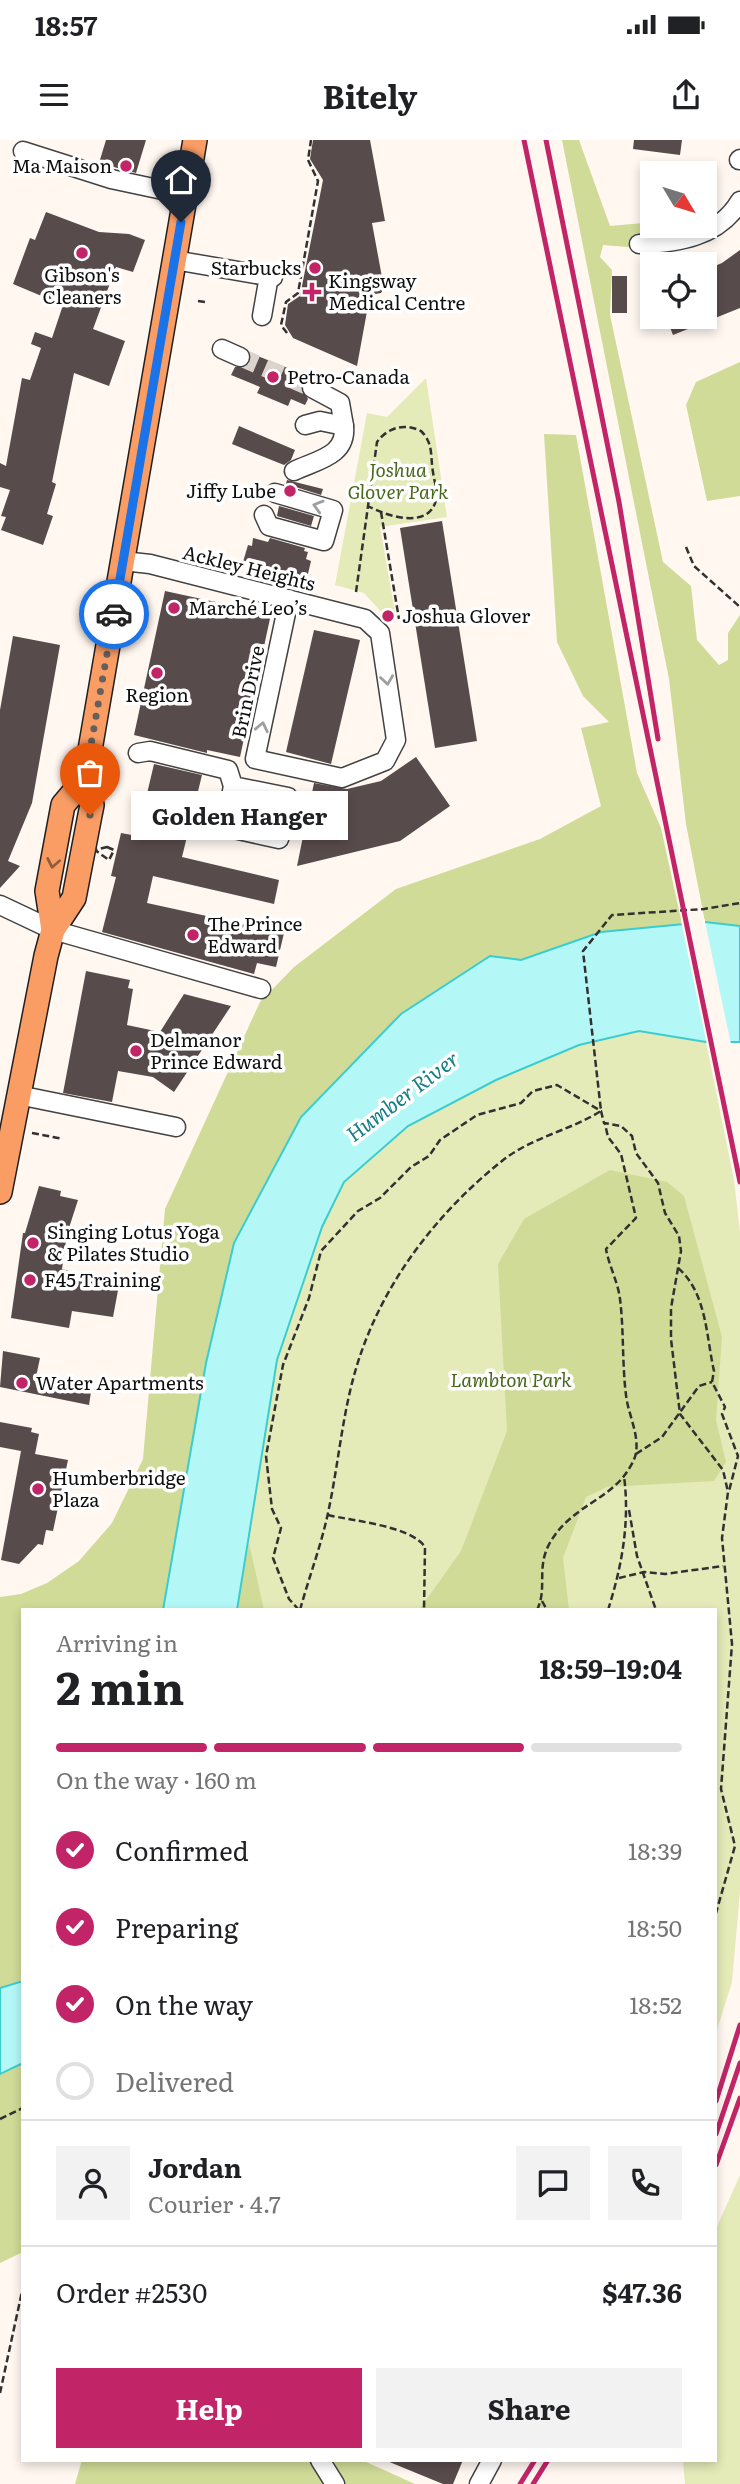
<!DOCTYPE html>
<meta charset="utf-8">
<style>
:root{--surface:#fff;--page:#f2f2f2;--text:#202124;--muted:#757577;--line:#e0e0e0;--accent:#c22468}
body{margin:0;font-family:Literata,serif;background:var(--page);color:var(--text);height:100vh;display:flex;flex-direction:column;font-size:26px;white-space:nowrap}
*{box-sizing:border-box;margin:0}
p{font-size:23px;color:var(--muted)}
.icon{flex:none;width:38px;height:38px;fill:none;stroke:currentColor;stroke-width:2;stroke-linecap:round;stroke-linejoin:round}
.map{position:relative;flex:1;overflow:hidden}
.details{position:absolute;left:21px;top:1468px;width:696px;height:854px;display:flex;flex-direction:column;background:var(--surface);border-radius:0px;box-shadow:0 4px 10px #0003}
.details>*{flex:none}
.needle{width:46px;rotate:128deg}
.buttons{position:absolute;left:640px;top:21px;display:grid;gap:14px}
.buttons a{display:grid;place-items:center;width:77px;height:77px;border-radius:0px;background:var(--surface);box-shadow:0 4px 10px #0003;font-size:35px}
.pin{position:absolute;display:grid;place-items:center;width:60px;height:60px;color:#fff;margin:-72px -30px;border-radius:50% 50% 50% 0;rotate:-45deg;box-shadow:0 0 7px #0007}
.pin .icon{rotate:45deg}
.courier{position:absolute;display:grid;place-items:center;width:70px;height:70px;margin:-35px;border:5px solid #1a73e8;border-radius:50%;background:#fff;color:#222;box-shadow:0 2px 9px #0007}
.bubble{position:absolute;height:49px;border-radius:0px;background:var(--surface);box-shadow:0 4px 10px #0003;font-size:23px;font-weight:700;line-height:49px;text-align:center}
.summary em{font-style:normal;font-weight:700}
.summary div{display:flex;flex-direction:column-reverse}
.summary{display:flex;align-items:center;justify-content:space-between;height:119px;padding:0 35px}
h1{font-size:46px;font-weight:700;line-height:52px}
.bar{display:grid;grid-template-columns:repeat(4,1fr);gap:10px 7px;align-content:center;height:84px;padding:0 35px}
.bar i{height:9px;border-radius:5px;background:var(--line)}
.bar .current{background:var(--accent)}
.bar p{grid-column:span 4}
.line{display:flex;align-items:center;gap:18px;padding:0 35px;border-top:2px solid var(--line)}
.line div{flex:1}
.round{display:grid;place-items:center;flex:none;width:74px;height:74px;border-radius:0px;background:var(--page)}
ol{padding:0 35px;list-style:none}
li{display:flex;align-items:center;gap:21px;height:77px}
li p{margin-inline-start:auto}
li .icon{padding:7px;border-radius:50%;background:var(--accent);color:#fff;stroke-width:4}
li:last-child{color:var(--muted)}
li i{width:38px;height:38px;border:4px solid var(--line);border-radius:50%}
.cta{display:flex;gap:14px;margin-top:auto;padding:14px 35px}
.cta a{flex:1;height:80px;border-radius:0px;background:var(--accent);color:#fff;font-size:28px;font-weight:700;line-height:80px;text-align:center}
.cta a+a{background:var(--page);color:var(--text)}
.status{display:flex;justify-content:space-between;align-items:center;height:49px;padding:0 35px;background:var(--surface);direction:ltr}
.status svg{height:19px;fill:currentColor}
header{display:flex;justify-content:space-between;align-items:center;height:91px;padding:0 35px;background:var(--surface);font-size:32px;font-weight:700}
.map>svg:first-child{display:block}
</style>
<div class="status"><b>18:57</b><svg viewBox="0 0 49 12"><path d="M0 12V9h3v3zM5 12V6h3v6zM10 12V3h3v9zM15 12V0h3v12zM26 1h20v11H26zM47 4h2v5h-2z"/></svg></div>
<header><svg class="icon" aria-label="menu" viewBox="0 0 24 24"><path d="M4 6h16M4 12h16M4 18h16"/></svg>Bitely<svg class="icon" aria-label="share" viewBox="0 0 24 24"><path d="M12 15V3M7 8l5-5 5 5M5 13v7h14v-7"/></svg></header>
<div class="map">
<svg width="740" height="2344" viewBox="0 0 740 2344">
<rect width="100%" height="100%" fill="#fff7f0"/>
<g fill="#e5eab9">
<path d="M 426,238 L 447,377 L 380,387 L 395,472 L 384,475 L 364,453 L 335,445 L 367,273 L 387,277 Z"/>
<path d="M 639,891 L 706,902 L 734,1040 L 740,1092 L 740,1752 L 732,1842 L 716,1893 L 716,1470 L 237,1470 L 277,1220 L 322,1087 L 344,1042 L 408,986 L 496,940 L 579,905 Z"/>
<path d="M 740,2035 L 740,2344 L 685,2344 L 683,2321 L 716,2320 L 716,2089 Z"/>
</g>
<g fill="#d0db98">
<path d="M 562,0 L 579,0 L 610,86 L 643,83 L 669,96 L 648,115 L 639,108 L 603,105 L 600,117 L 612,130 L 610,175 L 663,422 L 691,446 L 697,500 L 719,525 L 728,520 L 728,493 L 740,475 L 740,786 L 705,782 L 686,684 L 669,539 Z"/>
<path d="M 740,222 L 740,356 L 707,361 L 686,265 L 696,242 Z"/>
<path d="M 544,294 L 576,295 L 637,633 L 661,688 L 682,784 L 601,792 L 521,820 L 490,816 L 401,874 L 301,977 L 234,1103 L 206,1223 L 163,1470 L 23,1470 L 23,1841 L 0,1848 L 0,1457 L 21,1454 L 47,1443 L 79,1421 L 112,1383 L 143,1319 L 165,1069 L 260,862 L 294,827 L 396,749 L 540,699 L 601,666 L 581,588 L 609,582 L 583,556 L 557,502 Z"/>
<path d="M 610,1030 L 667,1042 L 684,1056 L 722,1197 L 716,1280 L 726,1322 L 714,1341 L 607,1347 L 586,1357 L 563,1418 L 569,1470 L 419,1470 L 461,1411 L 507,1291 L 498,1124 L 524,1079 Z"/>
<path d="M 249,1403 L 264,1470 L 237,1470 Z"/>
<path d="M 23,1923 L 23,2112 L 0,2123 L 0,1934 Z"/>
<path d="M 82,2320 L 364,2321 L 415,2344 L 75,2344 Z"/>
</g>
<g fill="#b4f7f7" stroke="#3acdcf" stroke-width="2">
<path d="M 705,782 L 740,786 L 740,902 L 706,902 L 639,891 L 579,905 L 496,940 L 408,986 L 344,1042 L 322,1087 L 277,1220 L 237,1470 L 163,1470 L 206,1223 L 234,1103 L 301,977 L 401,874 L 490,816 L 521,820 L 601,792 Z"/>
<path d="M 23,1841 L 23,1923 L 0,1934 L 0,1848 Z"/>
</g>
<path fill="#fff7f0" d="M 705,779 L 705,782 L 731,904 L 707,905 L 681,781 Z"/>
<g fill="#584b4b">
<path d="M 106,0 L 146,0 L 136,33 L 99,23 Z"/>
<path d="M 313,0 L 370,0 L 385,81 L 372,83 L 384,148 L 381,153 L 370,155 L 357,226 L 293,198 L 285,185 L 288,164 L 300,156 L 323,40 L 310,19 Z"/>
<path d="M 634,0 L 682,0 L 680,15 L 633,9 Z"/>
<path d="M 46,72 L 99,92 L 129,94 L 145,100 L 133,132 L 116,127 L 93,189 L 125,201 L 109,246 L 74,233 L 52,342 L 56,344 L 47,374 L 53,376 L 43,405 L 1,390 L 6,377 L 1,376 L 10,350 L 0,347 L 0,323 L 6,326 L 22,238 L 30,240 L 41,208 L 31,204 L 35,192 L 52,198 L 63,165 L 13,144 L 30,98 L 35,100 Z"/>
<path d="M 740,110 L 740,168 L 673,195 L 666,177 L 705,177 L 705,130 L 722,123 Z"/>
<rect x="612" y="136" width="15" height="37"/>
<path d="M 250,213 L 310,237 L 301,248 L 308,259 L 305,265 L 291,259 L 288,266 L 257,253 L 260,247 L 231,235 L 235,227 L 247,226 Z"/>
<path d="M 239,286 L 295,310 L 291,320 L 284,325 L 232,304 Z"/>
<path d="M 287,340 L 323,349 L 321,355 L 286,344 Z"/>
<path d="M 279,366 L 314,376 L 311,386 L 277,376 Z"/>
<path d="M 442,381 L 477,601 L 435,608 L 400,388 Z"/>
<path d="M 253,398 L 268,402 L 270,398 L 305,408 L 304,411 L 308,412 L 306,419 L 311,421 L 307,438 L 243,422 L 248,405 L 252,406 Z"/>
<path d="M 165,451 L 271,474 L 240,617 L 207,610 L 207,613 L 134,595 Z"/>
<path d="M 314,490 L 360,500 L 331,624 L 286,612 Z"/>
<path d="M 13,496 L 60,505 L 32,663 L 8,721 L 20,726 L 0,748 L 0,570 Z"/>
<path d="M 416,617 L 450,666 L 400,701 L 297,726 L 314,643 L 347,649 L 381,641 Z"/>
<path d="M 154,624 L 202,635 L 182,717 L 279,740 L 274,764 L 153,736 L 147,763 L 284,793 L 276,827 L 257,823 L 254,834 L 102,792 L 116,737 L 111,736 L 121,693 L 137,696 Z"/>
<path d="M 86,831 L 130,840 L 128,848 L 133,849 L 127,885 L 160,892 L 184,854 L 231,866 L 174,952 L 153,937 L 118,931 L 112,962 L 63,953 Z"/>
<path d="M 39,1046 L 61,1051 L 60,1056 L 78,1060 L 67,1094 L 62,1129 L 119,1145 L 113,1177 L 72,1171 L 69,1188 L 11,1178 L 23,1093 L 25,1093 Z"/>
<path d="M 3,1211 L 40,1218 L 36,1237 L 92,1245 L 89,1265 L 0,1247 Z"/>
<path d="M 0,1282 L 32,1288 L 31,1292 L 39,1294 L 35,1314 L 68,1320 L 53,1391 L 46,1390 L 43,1405 L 38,1404 L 19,1424 L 1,1420 L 21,1311 L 0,1307 Z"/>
<path d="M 463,2320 L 453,2344 L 443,2344 L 387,2321 Z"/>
</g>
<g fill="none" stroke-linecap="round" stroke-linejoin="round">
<path stroke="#dbd4ce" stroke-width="18" stroke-dasharray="18 9" stroke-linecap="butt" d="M 240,217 L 312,248"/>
<g stroke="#424242" stroke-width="21">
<g id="minor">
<path d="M 23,11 L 111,39 L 186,55"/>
<path d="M 739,20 L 740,19"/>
<path d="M 639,104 C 677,103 719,97 740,61"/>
<path d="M 174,120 L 273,137"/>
<path d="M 262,176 L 269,136"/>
<path d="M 222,209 L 240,217"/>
<path d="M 312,248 L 340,263 L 344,286"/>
<path d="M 294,331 C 317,320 347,316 344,286 L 320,281 L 305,285"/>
<path d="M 264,375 L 269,386 L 324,401 L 333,370 L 275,353"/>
<path d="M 123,421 L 150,424 L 365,479 L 380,493 L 396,600 L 385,621 L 342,638 L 255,619 L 289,459"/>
<path d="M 138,613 L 150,611 L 228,630 L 233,646 L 225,687 L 279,699 L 288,657 L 233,646"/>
<path d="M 0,765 L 53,790 L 261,849"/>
<path d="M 18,955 L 176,987"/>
<path d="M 320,2320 L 335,2344"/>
<path d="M 479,2344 L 492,2320"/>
</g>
</g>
<g stroke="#202020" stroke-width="26">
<g id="major">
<path d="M 53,790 L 47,751 L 63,665 L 85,639"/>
<path d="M 0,1052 L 46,816 L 53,790 L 74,758 L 90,675 L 92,665 L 85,639 L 195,0"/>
</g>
</g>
<g stroke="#313131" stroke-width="2.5" stroke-dasharray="7 3.5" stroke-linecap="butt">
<path d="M 198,161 L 205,162"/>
<path d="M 287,193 L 281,185 L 286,162 L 298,153 L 318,41 L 308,20 L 311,0"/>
<path d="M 381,372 L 399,479"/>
<path d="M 686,407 L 694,426 L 740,467"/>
<path d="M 356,452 L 377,302 C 388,287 405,283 421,291 C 434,304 430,316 433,332 C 434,341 438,350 436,360 C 429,390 386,376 368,366"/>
<path d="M 107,707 L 114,710 L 109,720 L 95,710 Z"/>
<path d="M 32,993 L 63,999"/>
<path d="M 678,1128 C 707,1153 706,1196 714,1231 L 712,1242 L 725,1267 L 722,1274 L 738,1316 L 729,1351"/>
<path d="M 636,1314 L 662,1297 L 699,1246 L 712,1242"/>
<path d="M 629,1370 L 637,1416 L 656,1470"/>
<path d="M 328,1375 C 353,1381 411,1386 425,1407 L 424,1470"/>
<path d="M 619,1438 L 644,1432 L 665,1434 L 723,1426"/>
<path d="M 542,1461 L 547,1470"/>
<path d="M 299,1470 L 289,1459 L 273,1418 L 281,1388 L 272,1369 L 266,1316 L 283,1225 L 309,1158 L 321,1111 L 358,1071 L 380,1058 L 411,1027 L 429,1016 L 440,1000 L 477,975 L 521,963 L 533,951 L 557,945 L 601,971 L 604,983 L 621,986 L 632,996 L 636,1013 L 658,1043 L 665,1073 L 679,1096 L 681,1111 L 671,1168 L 671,1199 L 680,1274 L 723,1330 L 728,1352 L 722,1398 L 732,1504 L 721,1649 L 735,1706 L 716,1773"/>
<path d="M 300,1470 C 309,1437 321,1406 328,1373 C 338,1327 342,1277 355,1232 C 379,1148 434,1075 502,1021 C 532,997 569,991 601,971 L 583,811 L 612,775 L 704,769 L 740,763"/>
<path d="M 537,1470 C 549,1446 533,1424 555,1395 C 574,1368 606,1359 624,1336 C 628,1331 635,1320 636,1313 C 639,1293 628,1274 626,1255 C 622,1224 624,1191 620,1159 C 618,1142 609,1126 606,1109 L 636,1078 L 621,1014 L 608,997 L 605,984"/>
<path d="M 608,1470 C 622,1426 630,1382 624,1336"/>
<path d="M 0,1979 L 23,1968"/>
<path d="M 0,2253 L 23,2147"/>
</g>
<use href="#minor" stroke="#fff" stroke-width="18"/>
<use href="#major" stroke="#fa9d65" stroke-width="23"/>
<g stroke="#c22468" stroke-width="5">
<path d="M 524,0 L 740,1042"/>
<path d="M 546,0 L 619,362 L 658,599"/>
<path d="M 716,1961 L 740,1885"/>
<path d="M 716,1994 L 740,1923"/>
<path d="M 716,2025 L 740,1958"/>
<path d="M 520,2344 L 535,2320"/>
<path d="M 533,2344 L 548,2320"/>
</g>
</g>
<defs><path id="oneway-chevron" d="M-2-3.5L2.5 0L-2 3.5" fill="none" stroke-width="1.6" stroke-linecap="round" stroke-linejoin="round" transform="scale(1.75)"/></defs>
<g stroke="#9f9f9f">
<use href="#oneway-chevron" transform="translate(318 366) rotate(-164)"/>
<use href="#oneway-chevron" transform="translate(387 540) rotate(82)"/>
<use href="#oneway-chevron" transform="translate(262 587) rotate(-78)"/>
</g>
<use stroke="#905d3e" href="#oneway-chevron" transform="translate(53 723) rotate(101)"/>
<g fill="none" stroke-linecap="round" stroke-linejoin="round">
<path stroke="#63605e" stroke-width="7" stroke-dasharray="0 12.6" d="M 90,675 L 92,665 L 85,639 L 114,474"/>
<path stroke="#1a73e8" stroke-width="9" d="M 114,474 L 181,82"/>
</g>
<g fill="#c22468" stroke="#fff" stroke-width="2.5">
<circle cx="126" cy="26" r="7"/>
<circle cx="82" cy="113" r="7"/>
<circle cx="315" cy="128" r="7"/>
<path d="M308.5 141.5h7v7h7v7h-7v7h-7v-7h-7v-7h7z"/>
<circle cx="273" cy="237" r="7"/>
<circle cx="290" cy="351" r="7"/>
<circle cx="174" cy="468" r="7"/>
<circle cx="388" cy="476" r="7"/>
<circle cx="157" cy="533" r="7"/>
<circle cx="193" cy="795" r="7"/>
<circle cx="136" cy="911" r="7"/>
<circle cx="33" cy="1103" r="7"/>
<circle cx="30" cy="1140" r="7"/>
<circle cx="22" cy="1243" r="7"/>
<circle cx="38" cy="1349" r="7"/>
</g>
<g text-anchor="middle" stroke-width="7" stroke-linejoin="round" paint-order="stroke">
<g font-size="19" fill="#0f0f0f" stroke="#fff" text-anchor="start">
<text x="112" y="33" text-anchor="end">Ma Maison</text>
<text x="301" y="135" text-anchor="end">Starbucks</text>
<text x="82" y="142" text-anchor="middle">Gibson's<tspan x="82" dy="22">Cleaners</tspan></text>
<text x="328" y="148">Kingsway<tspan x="328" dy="22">Medical Centre</tspan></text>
<text x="287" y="244">Petro-Canada</text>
<text x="276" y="358" text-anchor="end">Jiffy Lube</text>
<text x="188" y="475">Marché Leo’s</text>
<text x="402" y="483">Joshua Glover</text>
<text x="157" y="562" text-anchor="middle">Region</text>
<text x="207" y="791">The Prince<tspan x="207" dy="22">Edward</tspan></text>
<text x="150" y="907">Delmanor<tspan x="150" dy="22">Prince Edward</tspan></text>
<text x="47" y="1099">Singing Lotus Yoga<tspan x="47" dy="22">&amp; Pilates Studio</tspan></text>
<text x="44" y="1147">F45 Training</text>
<text x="36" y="1250">Water Apartments</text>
<text x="52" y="1345">Humberbridge<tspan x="52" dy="22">Plaza</tspan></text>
</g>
<g font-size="19" font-style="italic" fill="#49681d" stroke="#fff">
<text x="398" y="337">Joshua<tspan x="398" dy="22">Glover Park</tspan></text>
<text x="511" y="1247">Lambton Park</text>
</g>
<g font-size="19" fill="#0f0f0f" stroke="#fff">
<text transform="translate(249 428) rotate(14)" y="7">Ackley Heights</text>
<text transform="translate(248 552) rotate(-78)" y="7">Brin Drive</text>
</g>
<g font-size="21" font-style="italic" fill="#147f86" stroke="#fff">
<text transform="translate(403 957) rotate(-37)" y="7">Humber River</text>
</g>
</g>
</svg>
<div class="buttons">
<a><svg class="needle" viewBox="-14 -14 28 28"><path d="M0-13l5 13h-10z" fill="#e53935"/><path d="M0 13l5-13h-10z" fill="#757577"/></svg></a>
<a><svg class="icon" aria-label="locate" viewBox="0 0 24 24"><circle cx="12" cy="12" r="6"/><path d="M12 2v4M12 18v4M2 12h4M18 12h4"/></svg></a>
</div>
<div class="pin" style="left:90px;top:675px;background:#ea580c"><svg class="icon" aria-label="bag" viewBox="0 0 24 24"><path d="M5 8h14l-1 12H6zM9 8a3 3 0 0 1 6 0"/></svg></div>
<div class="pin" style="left:181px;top:82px;background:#1f2937"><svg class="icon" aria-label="home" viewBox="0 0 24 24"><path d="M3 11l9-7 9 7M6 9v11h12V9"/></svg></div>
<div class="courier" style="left:114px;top:474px"><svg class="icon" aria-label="car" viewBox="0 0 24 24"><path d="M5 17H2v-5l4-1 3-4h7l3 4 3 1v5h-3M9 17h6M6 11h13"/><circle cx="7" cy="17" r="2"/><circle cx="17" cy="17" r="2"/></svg></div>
<div class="bubble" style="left:131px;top:651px;width:217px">Golden Hanger</div>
<section class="details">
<div class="summary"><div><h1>2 min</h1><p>Arriving in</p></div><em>18:59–19:04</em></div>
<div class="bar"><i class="current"></i><i class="current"></i><i class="current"></i><i></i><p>On the way · 160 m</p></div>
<ol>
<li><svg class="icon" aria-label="check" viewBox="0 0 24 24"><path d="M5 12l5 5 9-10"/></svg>Confirmed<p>18:39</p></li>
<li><svg class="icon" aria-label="check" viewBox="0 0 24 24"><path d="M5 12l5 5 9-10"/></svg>Preparing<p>18:50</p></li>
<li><svg class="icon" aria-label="check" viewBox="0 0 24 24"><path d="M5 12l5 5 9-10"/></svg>On the way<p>18:52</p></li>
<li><i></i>Delivered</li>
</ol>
<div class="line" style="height:126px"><a class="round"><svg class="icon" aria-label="person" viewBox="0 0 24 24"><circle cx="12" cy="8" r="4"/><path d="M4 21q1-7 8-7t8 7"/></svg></a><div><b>Jordan</b><p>Courier · 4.7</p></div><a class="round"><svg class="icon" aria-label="chat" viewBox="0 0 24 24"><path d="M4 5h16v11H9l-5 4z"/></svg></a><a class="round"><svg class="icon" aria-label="phone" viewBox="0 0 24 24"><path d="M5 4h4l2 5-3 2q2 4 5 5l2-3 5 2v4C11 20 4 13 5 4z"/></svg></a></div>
<div class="line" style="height:91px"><div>Order #2530</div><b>$47.36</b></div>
<div class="cta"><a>Help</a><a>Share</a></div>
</section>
</div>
